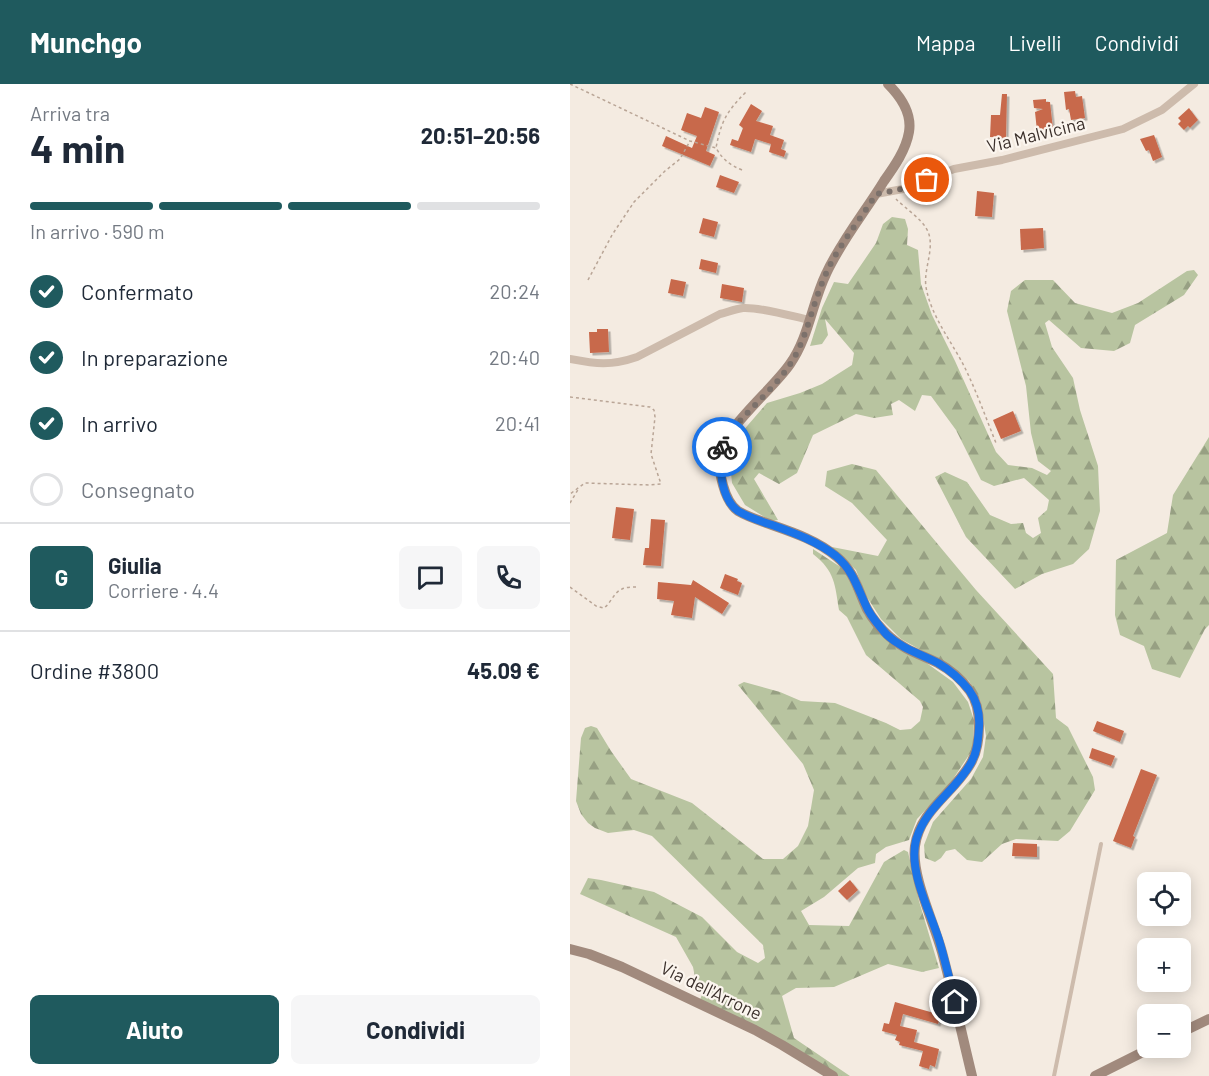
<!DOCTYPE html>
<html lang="it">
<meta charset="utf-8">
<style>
:root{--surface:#fff;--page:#f6f6f7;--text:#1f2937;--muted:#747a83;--line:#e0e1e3;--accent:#1f5a5e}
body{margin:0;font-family:Barlow,sans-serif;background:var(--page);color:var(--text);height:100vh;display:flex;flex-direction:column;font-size:22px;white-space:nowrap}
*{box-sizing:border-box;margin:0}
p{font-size:20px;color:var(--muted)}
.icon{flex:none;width:33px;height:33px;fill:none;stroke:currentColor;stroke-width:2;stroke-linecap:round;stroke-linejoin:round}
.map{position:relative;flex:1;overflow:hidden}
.details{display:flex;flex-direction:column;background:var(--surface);width:570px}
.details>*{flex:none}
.controls{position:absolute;left:567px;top:788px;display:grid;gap:12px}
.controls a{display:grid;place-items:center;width:54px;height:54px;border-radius:9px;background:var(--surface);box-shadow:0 3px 15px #0003;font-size:30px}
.pin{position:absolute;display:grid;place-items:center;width:51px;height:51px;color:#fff;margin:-26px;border:3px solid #fff;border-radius:50%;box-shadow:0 2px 6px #0007}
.courier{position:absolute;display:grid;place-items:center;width:60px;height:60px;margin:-30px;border:4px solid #1a73e8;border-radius:50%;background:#fff;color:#222;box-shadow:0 2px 8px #0007}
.summary em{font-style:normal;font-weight:700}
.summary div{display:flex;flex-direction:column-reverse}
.summary{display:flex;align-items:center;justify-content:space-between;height:102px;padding:0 30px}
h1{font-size:39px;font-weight:700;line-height:45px}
.bar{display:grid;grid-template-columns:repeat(4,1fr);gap:9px 6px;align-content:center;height:72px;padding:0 30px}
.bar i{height:8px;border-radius:4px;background:var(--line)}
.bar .on{background:var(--accent)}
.bar p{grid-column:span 4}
.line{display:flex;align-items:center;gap:15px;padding:0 30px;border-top:2px solid var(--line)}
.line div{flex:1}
.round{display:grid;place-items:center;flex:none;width:63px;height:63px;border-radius:9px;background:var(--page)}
ol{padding:0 30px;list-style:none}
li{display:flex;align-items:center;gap:18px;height:66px}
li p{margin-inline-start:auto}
li .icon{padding:6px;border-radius:50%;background:var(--accent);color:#fff;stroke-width:4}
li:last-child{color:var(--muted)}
li i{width:33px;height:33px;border:3px solid var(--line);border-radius:50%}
.button{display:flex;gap:12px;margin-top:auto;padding:12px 30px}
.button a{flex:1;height:69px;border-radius:9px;background:var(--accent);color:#fff;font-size:24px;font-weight:700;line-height:69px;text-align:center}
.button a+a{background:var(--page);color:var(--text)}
header{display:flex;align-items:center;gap:36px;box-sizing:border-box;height:84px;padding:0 30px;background:var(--accent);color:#fff}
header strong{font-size:28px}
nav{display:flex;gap:33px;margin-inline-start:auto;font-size:21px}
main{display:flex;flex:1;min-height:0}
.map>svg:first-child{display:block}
</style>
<header>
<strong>Munchgo</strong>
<nav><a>Mappa</a><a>Livelli</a><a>Condividi</a></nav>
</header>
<main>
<section class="details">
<div class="summary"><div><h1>4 min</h1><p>Arriva tra</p></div><em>20:51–20:56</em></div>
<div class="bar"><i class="on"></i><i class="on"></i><i class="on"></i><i></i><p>In arrivo · 590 m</p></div>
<ol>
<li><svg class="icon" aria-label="check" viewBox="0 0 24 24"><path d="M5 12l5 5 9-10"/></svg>Confermato<p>20:24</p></li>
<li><svg class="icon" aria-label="check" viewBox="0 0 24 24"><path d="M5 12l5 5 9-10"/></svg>In preparazione<p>20:40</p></li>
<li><svg class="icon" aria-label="check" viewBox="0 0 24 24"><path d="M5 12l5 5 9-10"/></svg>In arrivo<p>20:41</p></li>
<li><i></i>Consegnato</li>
</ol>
<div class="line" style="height:108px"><b class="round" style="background:var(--accent);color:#fff">G</b><div><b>Giulia</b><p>Corriere · 4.4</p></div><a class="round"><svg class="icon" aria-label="chat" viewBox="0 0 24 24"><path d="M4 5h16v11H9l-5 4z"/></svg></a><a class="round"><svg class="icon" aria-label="phone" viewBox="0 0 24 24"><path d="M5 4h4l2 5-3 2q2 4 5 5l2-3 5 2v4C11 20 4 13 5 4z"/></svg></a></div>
<div class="line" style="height:78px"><div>Ordine #3800</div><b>45.09 €</b></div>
<div class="button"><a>Aiuto</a><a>Condividi</a></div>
</section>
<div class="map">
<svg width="639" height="992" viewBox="0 0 639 992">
<defs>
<pattern id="forest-firs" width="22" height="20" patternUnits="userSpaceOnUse" patternTransform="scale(1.5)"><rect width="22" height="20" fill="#b8c4a0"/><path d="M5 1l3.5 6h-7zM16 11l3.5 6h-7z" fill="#97a083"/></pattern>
<filter id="shadow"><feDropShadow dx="2.5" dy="2.5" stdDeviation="0" flood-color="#0004"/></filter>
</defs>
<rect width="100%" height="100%" fill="#f4ebe1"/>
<g fill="url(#forest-firs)">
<path d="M 322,133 L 335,135 L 338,145 L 337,161 L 348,166 L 351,200 L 362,231 L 385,277 L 426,368 L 438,381 L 462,384 L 477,391 L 481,387 L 468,377 L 461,349 L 456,302 L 437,227 L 441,207 L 455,196 L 483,196 L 505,219 L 542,229 L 568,219 L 617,187 L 624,186 L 628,191 L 614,211 L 565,241 L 560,259 L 544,267 L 511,264 L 479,236 L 475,239 L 482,263 L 503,294 L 510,326 L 528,382 L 530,427 L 519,465 L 503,480 L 472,490 L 445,505 L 396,453 L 365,393 L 375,388 L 397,398 L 420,431 L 441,440 L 453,439 L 456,449 L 463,454 L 471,449 L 468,434 L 477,426 L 479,416 L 454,394 L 424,402 L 411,396 L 386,346 L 361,312 L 352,311 L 345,327 L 329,316 L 321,320 L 323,331 L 304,334 L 286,330 L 243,351 L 227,389 L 209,400 L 189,389 L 184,395 L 208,436 L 201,437 L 175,421 L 162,399 L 160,379 L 165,356 L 197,319 L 230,309 L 252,300 L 282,281 L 284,269 L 255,235 L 258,251 L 252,260 L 240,262 L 252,224 L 264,198 L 278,200 L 306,159 L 313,140 Z"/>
<path d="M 639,353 L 639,541 L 635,545 L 610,594 L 582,585 L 574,562 L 550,551 L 545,531 L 546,476 L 597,449 L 603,411 Z"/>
<path d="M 282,380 L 306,386 L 406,506 L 483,590 L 486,634 L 498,643 L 523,693 L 525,706 L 500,747 L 488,757 L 446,755 L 432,760 L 412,778 L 397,776 L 385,765 L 376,767 L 371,774 L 365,778 L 355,774 L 354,761 L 363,738 L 401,695 L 413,673 L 416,652 L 410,616 L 399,597 L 383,584 L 331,555 L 311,535 L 295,510 L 286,486 L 262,463 L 308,472 L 317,456 L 282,419 L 255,402 L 257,387 Z"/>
<path d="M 243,465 L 272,484 L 282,498 L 295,531 L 317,556 L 358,580 L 383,598 L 398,618 L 404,636 L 403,665 L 379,701 L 347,735 L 339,756 L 316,763 L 306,770 L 305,779 L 288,784 L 254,813 L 231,827 L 239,841 L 279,842 L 314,778 L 334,766 L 338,768 L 349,817 L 369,884 L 352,888 L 318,880 L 264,903 L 226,904 L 212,912 L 224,954 L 280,992 L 268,992 L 130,916 L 134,905 L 126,898 L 123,883 L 106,853 L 10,810 L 18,794 L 31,796 L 84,808 L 132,833 L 167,868 L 188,879 L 195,874 L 193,861 L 82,752 L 64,746 L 38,749 L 25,744 L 18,739 L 11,730 L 6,717 L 11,654 L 15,644 L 21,642 L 27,644 L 41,667 L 61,695 L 122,719 L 193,775 L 213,775 L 228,762 L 238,742 L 244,706 L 233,680 L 168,601 L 174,598 L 210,608 L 231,617 L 265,619 L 316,639 L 330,646 L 341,645 L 350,637 L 353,623 L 350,617 L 296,571 L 277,533 L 269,526 C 265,501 265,487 243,470 Z"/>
</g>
<g fill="#c8694b" filter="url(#shadow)">
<path d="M 505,7 L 506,13 L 512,12 L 515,34 L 501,36 L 499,25 L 496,26 L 494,8 Z"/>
<path d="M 432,10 L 437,10 L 436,54 L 420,53 L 421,31 L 430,31 Z"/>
<path d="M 476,15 L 476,18 L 480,18 L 483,45 L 467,47 L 465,28 L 473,25 L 464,24 L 463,16 Z"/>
<path d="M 181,20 L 192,27 L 186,37 L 203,42 L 200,51 L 214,56 L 211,65 L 216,67 L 214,73 L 199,68 L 201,60 L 185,55 L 181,68 L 160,61 L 162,55 L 168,57 L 173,44 L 169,41 Z"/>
<path d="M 135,23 L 149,28 L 136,67 L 145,71 L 140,82 L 92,62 L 96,52 L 122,64 L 127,52 L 111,46 L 117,29 L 131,34 Z"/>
<path d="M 619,24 L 628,36 L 620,44 L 618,42 L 614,46 L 608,40 L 611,37 L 608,34 Z"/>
<path d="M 584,51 L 592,73 L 583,77 L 579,66 L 576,67 L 570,55 Z"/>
<path d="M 150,91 L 169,98 L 164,109 L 146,103 Z"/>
<path d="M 407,107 L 424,109 L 422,133 L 405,132 Z"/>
<path d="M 133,134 L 148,138 L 144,153 L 129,149 Z"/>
<path d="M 473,144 L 474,164 L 451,166 L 450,145 Z"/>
<path d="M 131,175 L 148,179 L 146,189 L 129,185 Z"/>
<path d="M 101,195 L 116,198 L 113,212 L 98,209 Z"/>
<path d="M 152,200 L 174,204 L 172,218 L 150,214 Z"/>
<path d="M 27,245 L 38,245 L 39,268 L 20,269 L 19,248 L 27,248 Z"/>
<path d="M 443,327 L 451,347 L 431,355 L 423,336 Z"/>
<path d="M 46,423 L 64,425 L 60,456 L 42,454 Z"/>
<path d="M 81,435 L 95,436 L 91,482 L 73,481 L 75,464 L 79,464 Z"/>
<path d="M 155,490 L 168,495 L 167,497 L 172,499 L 168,511 L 150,504 Z"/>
<path d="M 123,496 L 159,519 L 152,530 L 125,513 L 122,534 L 101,531 L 104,517 L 87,515 L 88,498 L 121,501 Z"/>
<path d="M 527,637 L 554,647 L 550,658 L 523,647 Z"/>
<path d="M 522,664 L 545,672 L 541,682 L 519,674 Z"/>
<path d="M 571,685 L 587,691 L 563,752 L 565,753 L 561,764 L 543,757 Z"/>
<path d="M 443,759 L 467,760 L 467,773 L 442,772 Z"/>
<path d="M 280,796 L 288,806 L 277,816 L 268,807 Z"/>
<path d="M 325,918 L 364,929 L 363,931 L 370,933 L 368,940 L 333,930 L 330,942 L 347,946 L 344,958 L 369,965 L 365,983 L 360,981 L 359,985 L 349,982 L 353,967 L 329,961 L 330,958 L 325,956 L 327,951 L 312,947 L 314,939 L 319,940 Z"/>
</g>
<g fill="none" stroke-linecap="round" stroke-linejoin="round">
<g stroke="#b9a596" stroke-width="1.5" stroke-dasharray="3 3" stroke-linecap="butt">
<path d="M 0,0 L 120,57 L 146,64"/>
<path d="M 172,86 C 160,81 153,76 146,64 C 151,37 157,27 176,8"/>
<path d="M 326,115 C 334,123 351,135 356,144 C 367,161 353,184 356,203 C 361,233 383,259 396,286 C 407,309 416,334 426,359"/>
<path d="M 18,196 L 42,151 L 64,118 L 95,87 L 110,75 L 120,57"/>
<path d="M 0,313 L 80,323 L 84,326 L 85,333 L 81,370 L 91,400 L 80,401 L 15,399 L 0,410"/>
<path d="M 0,419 L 9,404"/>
<path d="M 0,503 L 26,522 L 34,524 C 41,519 44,508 52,505 C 56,503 63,503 68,503"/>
</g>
<path stroke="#cdbbac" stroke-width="4" d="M 484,992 L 531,760"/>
<g stroke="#cdbbac" stroke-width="8">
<path d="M 306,110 L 333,105 L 384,85 L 432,76 L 553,45 L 592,26 L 624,0"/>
<path d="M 0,275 C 26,280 41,282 67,273 L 150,230 C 158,228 165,225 173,224 C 191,223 221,232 239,236"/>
</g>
<g stroke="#a18a7d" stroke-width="10">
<path d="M 318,0 C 331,13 342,30 339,48 C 336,66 324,83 314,97 C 295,128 271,157 256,190 C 242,219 239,253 220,280 C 203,305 154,344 150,371 C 148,387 154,417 168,427 C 178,433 191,437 202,441 C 225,449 248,457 267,473 C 284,487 288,506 297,525 C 303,536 311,545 320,553 C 334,566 352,571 368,579 C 381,586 392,596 400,607 C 407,617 409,630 409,642 C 409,654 407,667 402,677 C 386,708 350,725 345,762 C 341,792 364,838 372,868 C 383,909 392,951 402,992"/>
<path d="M 0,865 L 19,870 L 52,883 L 185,946 L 212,961 L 263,992"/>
<path d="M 610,949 L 639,935"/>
<path d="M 525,992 L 583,963"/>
</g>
</g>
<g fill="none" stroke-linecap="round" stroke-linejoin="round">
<path stroke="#7c716b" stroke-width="6" stroke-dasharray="0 10.8" d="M 152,363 C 155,353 163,346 170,337 C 188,317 210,298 224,274 C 238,249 243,219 255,192 C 267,163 289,138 306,110 L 328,106 L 357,96"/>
<path stroke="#1a73e8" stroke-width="8" d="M 152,363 C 148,381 151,415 168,427 C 179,434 193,438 205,442 C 227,450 248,458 266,472 C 284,487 288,506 298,526 C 303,535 310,543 317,551 C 332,565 351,570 368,579 C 380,586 390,595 399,606 C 407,617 410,631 409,644 C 408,657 407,669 401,679 C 385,708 356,722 346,756 C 338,787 360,827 369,856 C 375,876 380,897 385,918"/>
</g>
<g text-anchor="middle" stroke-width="4.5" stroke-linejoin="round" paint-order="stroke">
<g font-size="18" fill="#3b302b" stroke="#fbf5ee">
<text transform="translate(466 51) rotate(-14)" y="6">Via Malvicina</text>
<text transform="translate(141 907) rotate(26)" y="6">Via dell'Arrone</text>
</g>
</g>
</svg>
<div class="controls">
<a><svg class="icon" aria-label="locate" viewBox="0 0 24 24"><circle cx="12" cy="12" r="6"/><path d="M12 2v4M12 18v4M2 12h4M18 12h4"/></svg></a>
<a>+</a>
<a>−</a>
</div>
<div class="pin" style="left:357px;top:96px;background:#ea580c"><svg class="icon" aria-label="bag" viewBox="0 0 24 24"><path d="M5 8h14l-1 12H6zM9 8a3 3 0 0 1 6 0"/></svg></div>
<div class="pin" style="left:385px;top:918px;background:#1f2937"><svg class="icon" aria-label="home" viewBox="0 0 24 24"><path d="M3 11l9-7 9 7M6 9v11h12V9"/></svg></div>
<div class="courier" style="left:152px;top:363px"><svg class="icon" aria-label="bike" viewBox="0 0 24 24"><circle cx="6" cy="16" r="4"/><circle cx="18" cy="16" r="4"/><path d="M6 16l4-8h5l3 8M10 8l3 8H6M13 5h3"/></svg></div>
</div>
</main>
